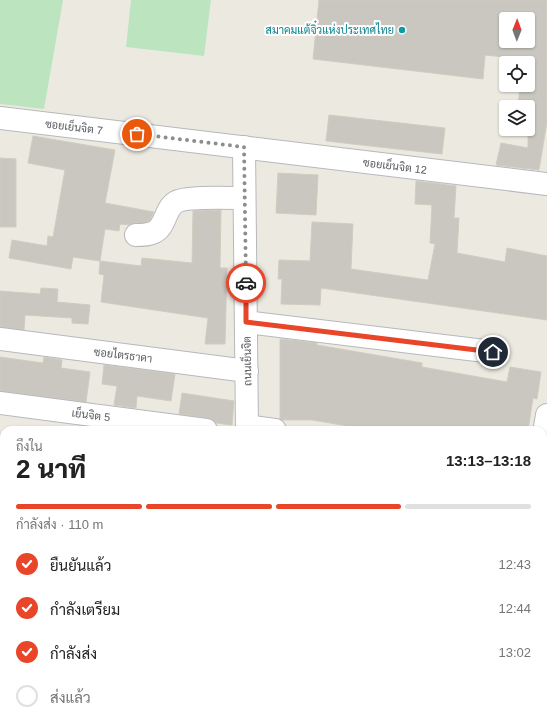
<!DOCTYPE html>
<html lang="th">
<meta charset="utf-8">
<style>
:root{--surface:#fff;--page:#f6f6f6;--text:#222;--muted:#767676;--line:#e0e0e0;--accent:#e94529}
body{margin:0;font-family:Arial,Sarabun,sans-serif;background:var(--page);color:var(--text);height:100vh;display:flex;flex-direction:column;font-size:15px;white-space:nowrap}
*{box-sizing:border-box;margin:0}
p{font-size:13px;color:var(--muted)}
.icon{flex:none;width:22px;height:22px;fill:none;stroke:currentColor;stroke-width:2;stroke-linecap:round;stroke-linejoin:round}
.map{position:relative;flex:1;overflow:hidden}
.details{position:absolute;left:0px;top:426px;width:547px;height:300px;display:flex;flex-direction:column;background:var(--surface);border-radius:12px 12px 0 0;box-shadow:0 1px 3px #0004}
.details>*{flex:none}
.needle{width:26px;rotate:1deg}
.buttons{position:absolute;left:499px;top:12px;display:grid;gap:8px}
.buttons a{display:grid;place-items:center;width:36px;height:36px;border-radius:4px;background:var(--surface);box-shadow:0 1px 3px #0004;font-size:20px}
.pin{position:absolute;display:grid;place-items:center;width:34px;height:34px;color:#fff;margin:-17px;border:2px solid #fff;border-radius:50%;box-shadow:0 1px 4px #0007}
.courier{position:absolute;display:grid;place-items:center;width:40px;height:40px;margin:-20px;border:3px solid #e94529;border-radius:50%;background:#fff;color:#222;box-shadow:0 1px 5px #0007}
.headline em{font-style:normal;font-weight:800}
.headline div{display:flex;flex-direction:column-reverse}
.headline{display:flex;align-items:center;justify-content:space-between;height:68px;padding:0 16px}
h1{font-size:26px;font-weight:800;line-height:30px}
.bar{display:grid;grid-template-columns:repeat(4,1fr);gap:6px 4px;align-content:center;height:48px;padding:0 16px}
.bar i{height:5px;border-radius:3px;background:var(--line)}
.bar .on{background:var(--accent)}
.bar p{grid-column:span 4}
ol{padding:0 16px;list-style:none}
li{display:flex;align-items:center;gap:12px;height:44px}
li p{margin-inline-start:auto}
li .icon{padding:4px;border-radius:50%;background:var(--accent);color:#fff;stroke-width:4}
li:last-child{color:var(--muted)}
li i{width:22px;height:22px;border:2px solid var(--line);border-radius:50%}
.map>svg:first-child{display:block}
</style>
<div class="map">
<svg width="547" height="726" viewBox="0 0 547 726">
<rect width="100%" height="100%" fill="#eceae0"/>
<g fill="#bce5bf">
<path d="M 0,0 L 63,0 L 44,109 L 0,104 Z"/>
<path d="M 131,0 L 211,0 L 204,56 L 126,47 Z"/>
</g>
<g fill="#c9c7c0" stroke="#d1ccbf" fill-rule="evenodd">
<path d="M 319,0 L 547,0 L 547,122 L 539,170 L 496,165 L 501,143 L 528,148 L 528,107 L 518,107 L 520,85 L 528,85 L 528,63 L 523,63 L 523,59 L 485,55 L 483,79 L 313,59 ZM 506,19 L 528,19 L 528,41 L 506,41 Z"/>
<path d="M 329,115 L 445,128 L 442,154 L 326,141 Z"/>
<path d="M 33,136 L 115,150 L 105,203 L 154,212 L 150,220 L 147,222 L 136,223 L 129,225 L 120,224 L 119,231 L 105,229 L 100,261 L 73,257 L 71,269 L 9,258 L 12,240 L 47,246 L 48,236 L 53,237 L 65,170 L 28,163 Z"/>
<path d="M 0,158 L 16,159 L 16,227 L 0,227 Z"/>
<path d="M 278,173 L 318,175 L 316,215 L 276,213 Z"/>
<path d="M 416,181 L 456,186 L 454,218 L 459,218 L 457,253 L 505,262 L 507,248 L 547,256 L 547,320 L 321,288 L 320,305 L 281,304 L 282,279 L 278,279 L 279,260 L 310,261 L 312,222 L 353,224 L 351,269 L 428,280 L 435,244 L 430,243 L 432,205 L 415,204 Z"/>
<path d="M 221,210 L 220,268 L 227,268 L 225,344 L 205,344 L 208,318 L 101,302 L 104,275 L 99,274 L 100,261 L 141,266 L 142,258 L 192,263 L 193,211 Z"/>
<path d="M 41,288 L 58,289 L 57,302 L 90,305 L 88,324 L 72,323 L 72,318 L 25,315 L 24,330 L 0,327 L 0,291 L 40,294 Z"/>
<path d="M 280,339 L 317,343 L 317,345 L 422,363 L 422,367 L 507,382 L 510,367 L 541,372 L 537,399 L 533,398 L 528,430 L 372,430 L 312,420 L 281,420 L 280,419 Z"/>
<path d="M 0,357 L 43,363 L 44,357 L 62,360 L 61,368 L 90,372 L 86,402 L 0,391 Z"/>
<path d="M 104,365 L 175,374 L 171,401 L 137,396 L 136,408 L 114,405 L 117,386 L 102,384 Z"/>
<path d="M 182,393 L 234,401 L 232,425 L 216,423 L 213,420 L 208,418 L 179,414 Z"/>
</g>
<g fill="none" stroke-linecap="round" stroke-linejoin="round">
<g stroke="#b6b8bd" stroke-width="24">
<g id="minor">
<path d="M 0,118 L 547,184"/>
<path d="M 244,147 L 247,430"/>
<path d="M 136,235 C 141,235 147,235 152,233 C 166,229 164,209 176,202 C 186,196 231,198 244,198"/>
<path d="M 246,322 L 493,352"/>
<path d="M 0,339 L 247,371"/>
<path d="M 0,403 L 206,430"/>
<path d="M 247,426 L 275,430"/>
<path d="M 543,439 L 547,415"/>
<path d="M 0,520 L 4,521"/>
<path d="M 543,574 L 547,575"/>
<path d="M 0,590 L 4,591"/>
<path d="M 370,722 L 390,726"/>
<path d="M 254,726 L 254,722"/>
<path d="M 496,726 L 496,722"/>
</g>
</g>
<use href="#minor" stroke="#fff" stroke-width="22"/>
</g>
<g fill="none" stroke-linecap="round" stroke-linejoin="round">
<path stroke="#8c8e8e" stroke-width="4" stroke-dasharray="0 7.2" d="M 137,134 L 244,147 L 246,283"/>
<path stroke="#e94529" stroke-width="5" d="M 246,283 L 246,322 L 493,352"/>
</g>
<circle fill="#0f9aa8" stroke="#fff" stroke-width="1.5" cx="402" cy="30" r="4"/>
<g text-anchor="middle" stroke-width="4" stroke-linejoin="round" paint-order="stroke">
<g font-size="11" fill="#0d838f" stroke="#fff" text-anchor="end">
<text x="394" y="34">สมาคมแต้จิ๋วแห่งประเทศไทย</text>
</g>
<g font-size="11" fill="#595c62" stroke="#fff">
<text transform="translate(74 127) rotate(7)" y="4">ซอยเย็นจิต 7</text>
<text transform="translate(395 166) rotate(7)" y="4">ซอยเย็นจิต 12</text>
<text transform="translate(123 355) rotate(7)" y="4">ซอยไตรธาดา</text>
<text transform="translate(247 361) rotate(-91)" y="4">ถนนเย็นจิต</text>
<text transform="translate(91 415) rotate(7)" y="4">เย็นจิต 5</text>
</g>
</g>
</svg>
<div class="buttons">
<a><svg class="needle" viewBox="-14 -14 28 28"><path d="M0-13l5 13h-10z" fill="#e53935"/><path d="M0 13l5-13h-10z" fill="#767676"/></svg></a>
<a><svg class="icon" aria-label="locate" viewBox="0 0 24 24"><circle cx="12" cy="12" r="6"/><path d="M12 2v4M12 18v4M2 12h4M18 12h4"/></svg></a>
<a><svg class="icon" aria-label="layers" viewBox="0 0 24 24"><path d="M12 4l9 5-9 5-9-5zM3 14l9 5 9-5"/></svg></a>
</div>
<div class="pin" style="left:137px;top:134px;background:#ea580c"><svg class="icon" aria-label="bag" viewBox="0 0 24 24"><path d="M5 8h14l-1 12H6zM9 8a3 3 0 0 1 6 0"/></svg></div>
<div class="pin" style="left:493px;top:352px;background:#1f2937"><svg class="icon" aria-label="home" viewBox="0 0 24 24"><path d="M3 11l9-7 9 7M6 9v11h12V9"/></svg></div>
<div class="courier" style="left:246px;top:283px"><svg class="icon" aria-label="car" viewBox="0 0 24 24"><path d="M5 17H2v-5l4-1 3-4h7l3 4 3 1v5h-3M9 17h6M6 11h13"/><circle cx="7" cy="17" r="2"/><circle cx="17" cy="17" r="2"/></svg></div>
<section class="details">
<div class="headline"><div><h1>2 นาที</h1><p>ถึงใน</p></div><em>13:13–13:18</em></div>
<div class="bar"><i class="on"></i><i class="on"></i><i class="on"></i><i></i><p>กำลังส่ง · 110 m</p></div>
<ol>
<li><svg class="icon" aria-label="check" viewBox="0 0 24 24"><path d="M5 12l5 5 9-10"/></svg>ยืนยันแล้ว<p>12:43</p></li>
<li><svg class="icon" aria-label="check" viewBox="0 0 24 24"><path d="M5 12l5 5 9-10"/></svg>กำลังเตรียม<p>12:44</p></li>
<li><svg class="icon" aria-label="check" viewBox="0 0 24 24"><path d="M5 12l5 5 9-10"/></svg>กำลังส่ง<p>13:02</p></li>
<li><i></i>ส่งแล้ว</li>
</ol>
</section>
</div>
